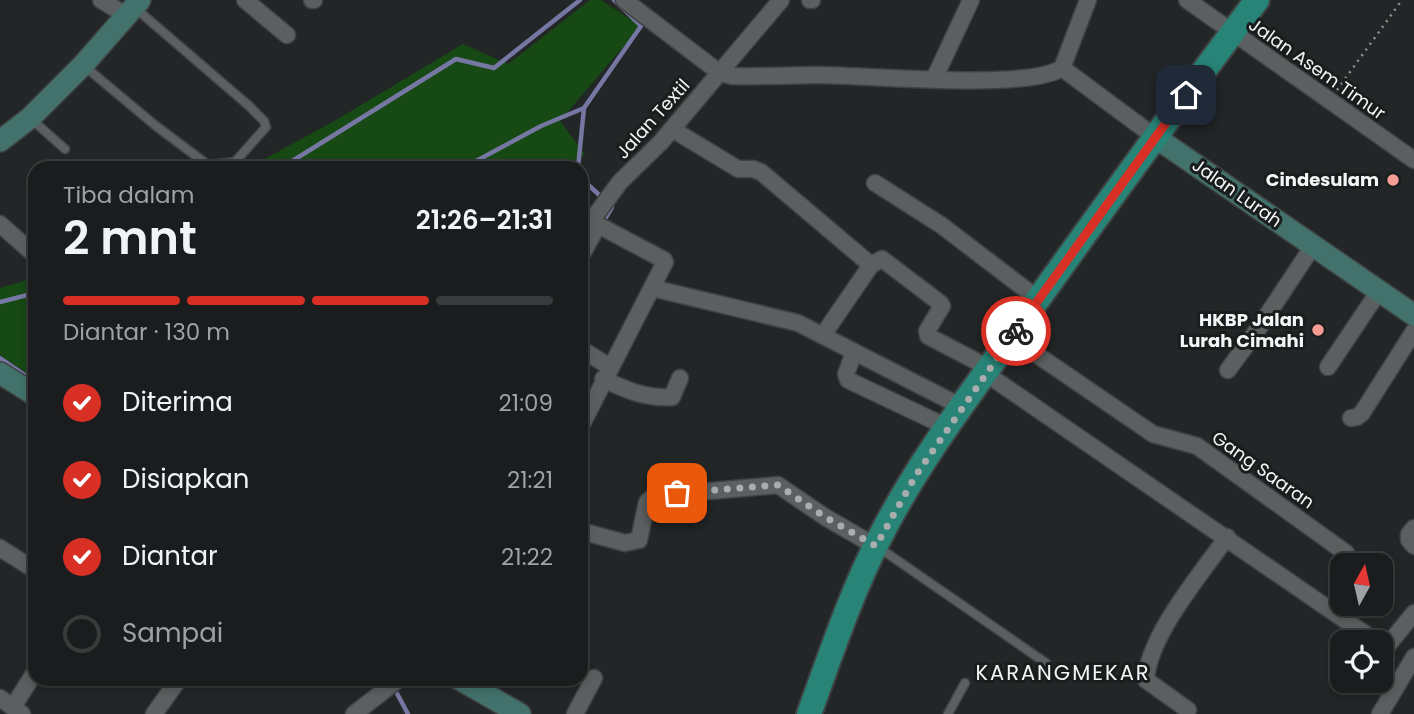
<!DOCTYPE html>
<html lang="id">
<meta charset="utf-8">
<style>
:root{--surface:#1a1c1d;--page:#27292a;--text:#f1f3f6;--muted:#9fa1a4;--line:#383a3b;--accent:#d93025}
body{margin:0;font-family:Poppins,sans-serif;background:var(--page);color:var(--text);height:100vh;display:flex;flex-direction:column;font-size:26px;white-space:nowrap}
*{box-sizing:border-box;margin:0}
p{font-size:23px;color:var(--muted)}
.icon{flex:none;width:38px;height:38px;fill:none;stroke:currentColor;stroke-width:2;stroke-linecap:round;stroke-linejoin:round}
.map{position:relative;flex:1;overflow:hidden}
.sheet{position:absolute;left:28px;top:161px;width:560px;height:525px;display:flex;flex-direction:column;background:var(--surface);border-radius:21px;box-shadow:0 4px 10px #0003,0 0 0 2px var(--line)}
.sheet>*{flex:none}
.needle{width:46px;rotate:8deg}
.controls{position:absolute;left:1330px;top:553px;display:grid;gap:14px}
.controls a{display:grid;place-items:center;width:63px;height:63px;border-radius:14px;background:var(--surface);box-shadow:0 4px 10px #0003,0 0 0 2px var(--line);font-size:35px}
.pin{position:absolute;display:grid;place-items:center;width:60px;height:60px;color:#fff;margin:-30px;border-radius:14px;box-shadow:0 4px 10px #0006}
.courier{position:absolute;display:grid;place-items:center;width:70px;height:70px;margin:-35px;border:5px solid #d93025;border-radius:50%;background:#fff;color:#222;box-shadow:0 2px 9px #0007}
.summary em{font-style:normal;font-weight:600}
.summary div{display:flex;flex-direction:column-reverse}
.summary{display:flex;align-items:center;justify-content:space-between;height:119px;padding:0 35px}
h1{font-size:46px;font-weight:600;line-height:52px}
.bar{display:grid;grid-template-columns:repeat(4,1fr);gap:10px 7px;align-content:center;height:84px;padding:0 35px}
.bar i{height:9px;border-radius:5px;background:var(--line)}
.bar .on{background:var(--accent)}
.bar p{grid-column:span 4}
ol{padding:0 35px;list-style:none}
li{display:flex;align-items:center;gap:21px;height:77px}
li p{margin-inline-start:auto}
li .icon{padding:7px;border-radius:50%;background:var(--accent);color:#fff;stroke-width:4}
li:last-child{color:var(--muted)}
li i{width:38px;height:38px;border:4px solid var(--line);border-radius:50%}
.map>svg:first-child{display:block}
</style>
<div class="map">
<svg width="1414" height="714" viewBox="0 0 1414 714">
<rect width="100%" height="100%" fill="#232627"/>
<g fill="#164913">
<path d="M 590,0 L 601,0 L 641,26 L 560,121 L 585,154 L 571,168 L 248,168 L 336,120 L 463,44 L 508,64 Z"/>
<path d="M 35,278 L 35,379 L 0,355 L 0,288 Z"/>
</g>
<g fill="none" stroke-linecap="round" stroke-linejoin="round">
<g stroke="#7677a3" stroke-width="4.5">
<path d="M 281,168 L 456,59 L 494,68 L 580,0"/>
<path d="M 463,168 L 541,126 L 584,108 L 641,26 L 614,0"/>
<path d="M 578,168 L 584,108"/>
<path d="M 581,178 L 612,207 L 602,224"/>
<path d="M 0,302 L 35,293"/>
<path d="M 0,358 L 35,382"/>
<path d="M 393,686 L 408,714"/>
</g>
<g stroke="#3f4243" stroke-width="11">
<g id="lane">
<path d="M 83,65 L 156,126 L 208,165 L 235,162 L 266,127 L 264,121 L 248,105 L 134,7"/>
<path d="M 30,118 L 65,149"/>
<path d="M 878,547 L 1046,663"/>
<path d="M 948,714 L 965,683"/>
</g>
</g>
<g stroke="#3f4243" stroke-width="19">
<g id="street">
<path d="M 101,0 L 127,16"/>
<path d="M 245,0 L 287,35"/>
<path d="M 312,0 L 314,0"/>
<path d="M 624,0 L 720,73 L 732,76 C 760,77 789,75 817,75 C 866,75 1028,91 1062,68 L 1088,0"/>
<path d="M 810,0 L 812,0"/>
<path d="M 1187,0 L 1414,160"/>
<path d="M 1062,68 L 1155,137"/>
<path d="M 934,79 L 971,0"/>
<path d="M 672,129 L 738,169 L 753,169 L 761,172 L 871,265"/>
<path d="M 875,183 L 941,225 L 1038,299"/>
<path d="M 0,224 L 35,255"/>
<path d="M 581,235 L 620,182 L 661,142 L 781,0"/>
<path d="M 581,256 L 597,227"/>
<path d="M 652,288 L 798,323 L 962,407"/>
<path d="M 823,335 L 871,265 L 882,259 L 940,303 L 942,306 L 927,331 L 928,336 L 989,368"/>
<path d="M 1011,337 L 1153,434 L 1197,446 L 1346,553"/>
<path d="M 581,349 L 610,367"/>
<path d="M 854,352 L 846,374 L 848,380 L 947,427"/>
<path d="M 1328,367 L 1379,291"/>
<path d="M 1228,370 L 1258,329 L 1313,246"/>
<path d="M 985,373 L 1377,642"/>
<path d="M 603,379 C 626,390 647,399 672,397 L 680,378"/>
<path d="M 1351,418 L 1357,417 L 1362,413 L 1414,331"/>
<path d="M 581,426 L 665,262 L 664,260 L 598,225"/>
<path d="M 1414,528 L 1409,534 L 1409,540 L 1414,546"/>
<path d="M 581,531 L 625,543 L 639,540 L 647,502 L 654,496 L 778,485 L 825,517 L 875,546"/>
<path d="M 0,548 L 35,570"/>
<path d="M 1381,644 L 1387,646 L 1414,613"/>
<path d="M 0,698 L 22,714"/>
<path d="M 13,707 L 35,672"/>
<path d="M 1188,710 L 1146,680 C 1148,636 1201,574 1227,537"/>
<path d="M 154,714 L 179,679"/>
<path d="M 354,714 L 399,679"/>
<path d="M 575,714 L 594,678"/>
<path d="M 1380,714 L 1414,657"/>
</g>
</g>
<g stroke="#3f4243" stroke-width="24">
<g id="secondary">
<path d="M 1155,137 L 1414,315"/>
<path d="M 0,141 L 30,118 L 83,65 L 140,0"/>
<path d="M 0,373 L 35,395"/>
<path d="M 459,679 L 520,714"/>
</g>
</g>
<g stroke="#3f4243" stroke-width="28">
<path id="primary" d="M 809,714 C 831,654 851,593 880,537 C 920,458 975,388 1026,316 C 1102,210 1178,104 1257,0"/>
</g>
<path stroke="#8f9192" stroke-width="2.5" stroke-dasharray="2 5" stroke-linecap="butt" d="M 1337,90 L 1402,0"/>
<use href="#lane" stroke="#5c5f60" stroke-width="8"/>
<use href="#street" stroke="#5c5f60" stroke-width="16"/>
<use href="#secondary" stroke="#42726b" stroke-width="21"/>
<use href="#primary" stroke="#278477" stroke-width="24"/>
</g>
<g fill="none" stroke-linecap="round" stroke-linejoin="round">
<path stroke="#aaadae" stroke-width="7" stroke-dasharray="0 12.6" d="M 677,493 L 778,485 L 825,517 L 876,546 L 916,475 L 1016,331"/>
<path stroke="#d93025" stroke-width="9" d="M 1016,331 L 1186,95"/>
</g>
<g fill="#f59c95" stroke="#1a1d1d" stroke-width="2.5">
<circle cx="1393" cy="180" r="7"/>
<circle cx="1318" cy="330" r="7"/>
</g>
<g text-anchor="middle" stroke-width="6" stroke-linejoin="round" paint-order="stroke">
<g font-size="18" fill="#f3f5f6" stroke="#1a1d1d">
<text transform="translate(1317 69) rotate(35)" y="6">Jalan Asem Timur</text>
<text transform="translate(653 119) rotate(-48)" y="6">Jalan Textil</text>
<text transform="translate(1237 193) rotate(35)" y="6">Jalan Lurah</text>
<text transform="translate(1263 470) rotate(35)" y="6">Gang Saaran</text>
</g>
<g font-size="18" font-weight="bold" fill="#f3f5f6" stroke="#1a1d1d" text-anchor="end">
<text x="1379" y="186">Cindesulam</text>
<text x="1304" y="326">HKBP Jalan<tspan x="1304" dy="21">Lurah Cimahi</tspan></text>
</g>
<g font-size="21" letter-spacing="2" fill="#f3f5f6" stroke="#1a1d1d">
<text x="1063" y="680">KARANGMEKAR</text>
</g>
</g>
</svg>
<div class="controls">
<a><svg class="needle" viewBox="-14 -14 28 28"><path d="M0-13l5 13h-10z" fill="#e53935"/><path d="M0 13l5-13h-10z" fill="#9fa1a4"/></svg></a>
<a><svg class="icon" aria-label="locate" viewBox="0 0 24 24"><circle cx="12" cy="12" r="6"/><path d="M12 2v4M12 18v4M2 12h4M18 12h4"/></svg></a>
</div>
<div class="pin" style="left:677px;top:493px;background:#ea580c"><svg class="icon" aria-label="bag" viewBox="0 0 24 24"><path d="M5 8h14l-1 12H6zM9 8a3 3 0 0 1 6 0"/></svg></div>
<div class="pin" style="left:1186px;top:95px;background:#1f2937"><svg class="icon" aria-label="home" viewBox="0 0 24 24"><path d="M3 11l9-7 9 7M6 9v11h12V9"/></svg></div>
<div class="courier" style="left:1016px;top:331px"><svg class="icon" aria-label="bike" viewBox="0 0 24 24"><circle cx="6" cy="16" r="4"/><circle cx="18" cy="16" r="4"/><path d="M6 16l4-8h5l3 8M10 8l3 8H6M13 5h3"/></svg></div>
<section class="sheet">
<div class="summary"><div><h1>2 mnt</h1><p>Tiba dalam</p></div><em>21:26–21:31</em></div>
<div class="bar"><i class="on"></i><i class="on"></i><i class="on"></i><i></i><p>Diantar · 130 m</p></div>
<ol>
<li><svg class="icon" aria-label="check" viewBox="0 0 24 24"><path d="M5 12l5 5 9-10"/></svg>Diterima<p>21:09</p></li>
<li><svg class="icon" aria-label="check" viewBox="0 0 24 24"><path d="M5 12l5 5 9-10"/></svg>Disiapkan<p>21:21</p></li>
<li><svg class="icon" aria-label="check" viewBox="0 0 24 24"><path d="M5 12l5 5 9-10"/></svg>Diantar<p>21:22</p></li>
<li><i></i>Sampai</li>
</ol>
</section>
</div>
